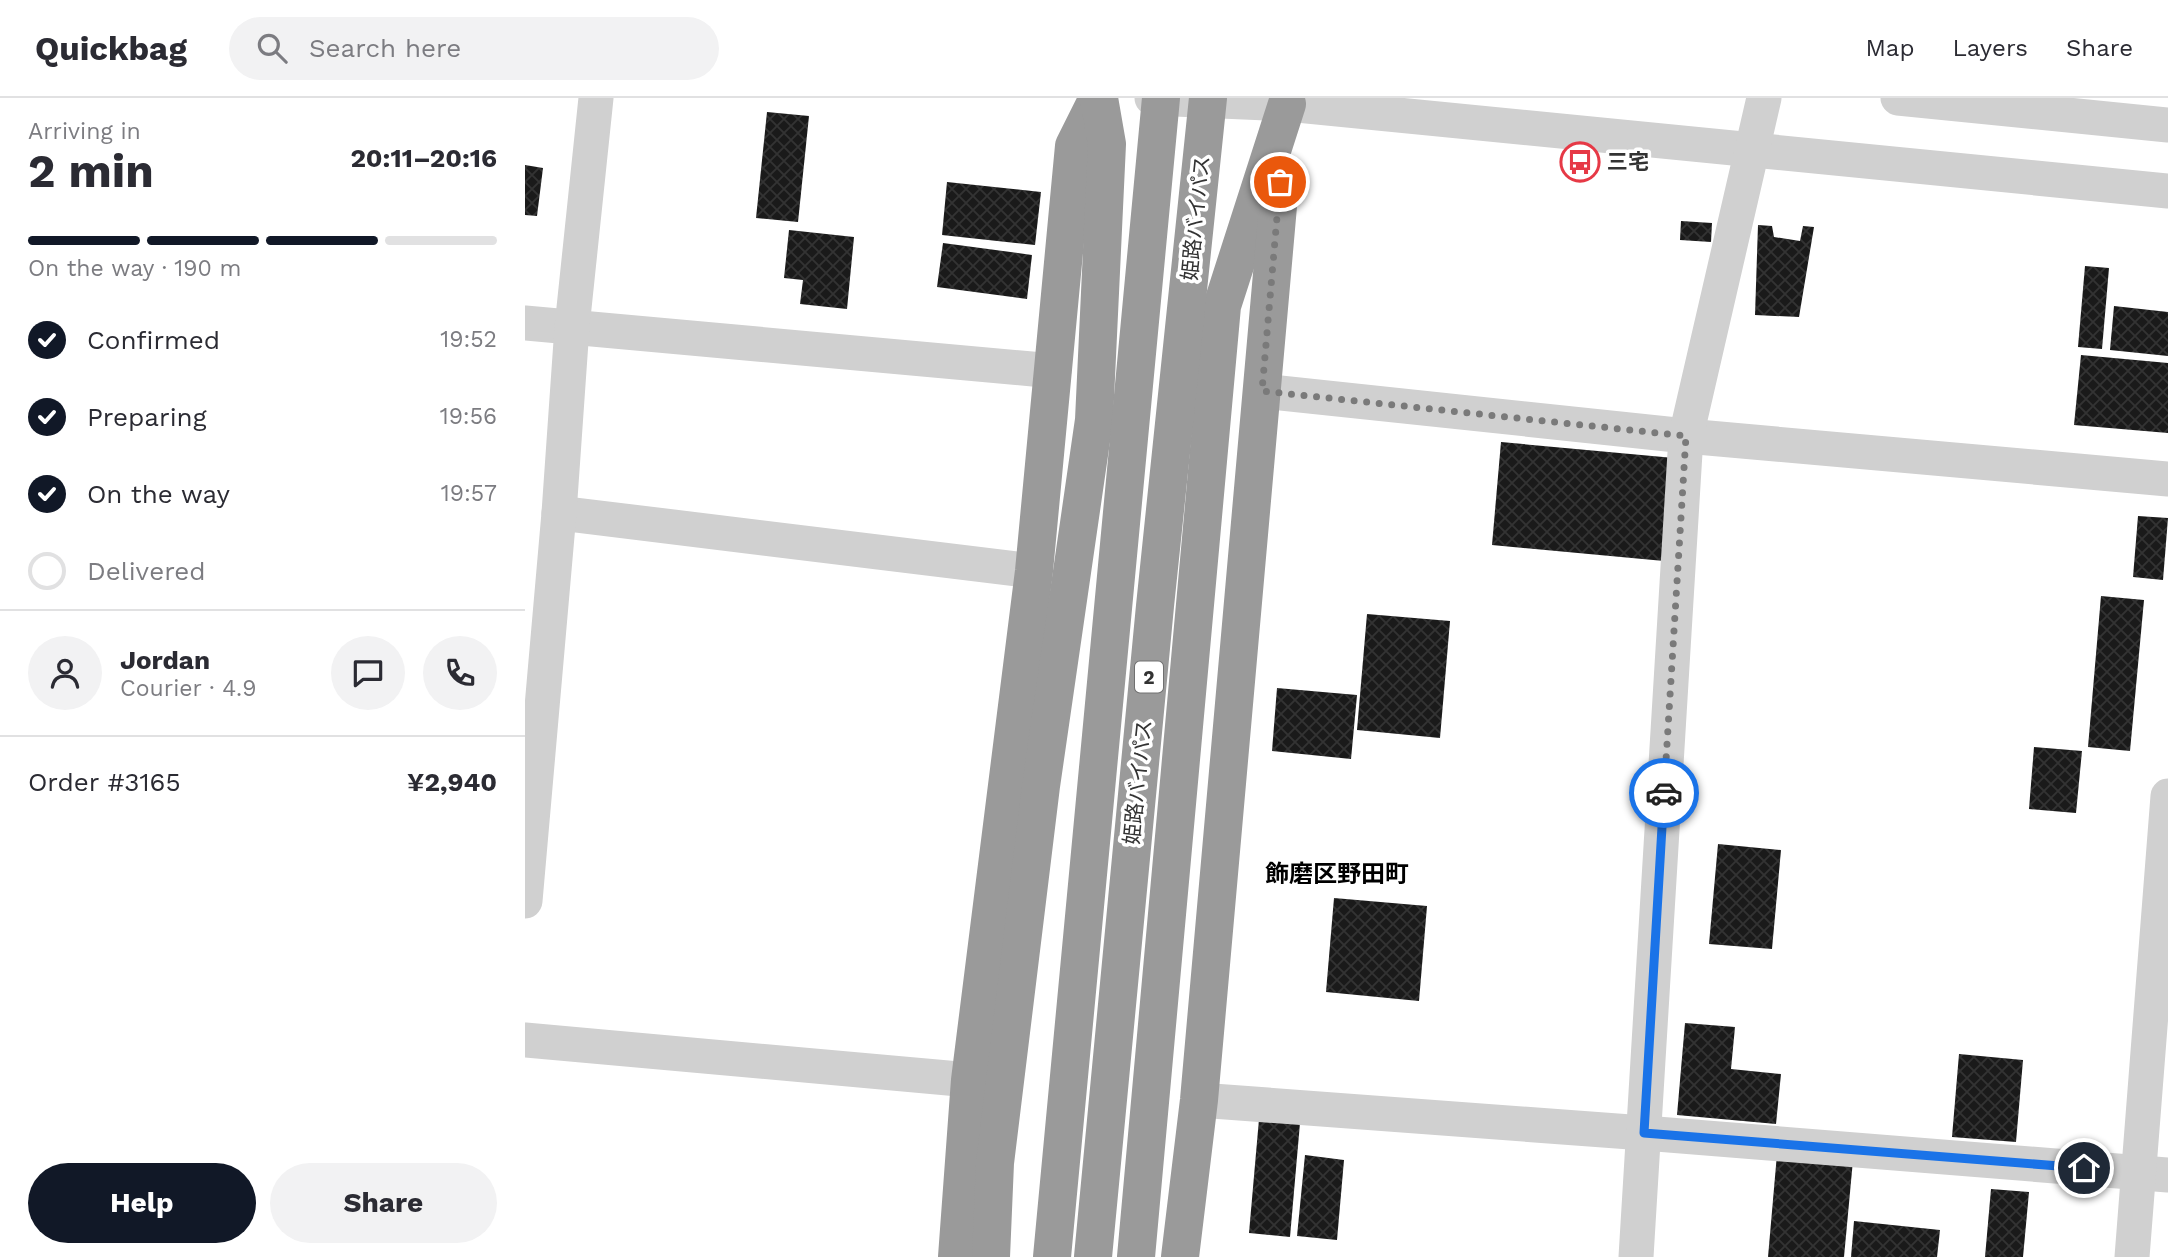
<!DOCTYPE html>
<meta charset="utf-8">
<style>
:root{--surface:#fff;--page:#f2f2f3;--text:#2b2b33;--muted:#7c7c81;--line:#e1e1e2;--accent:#111827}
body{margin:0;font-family:"Work Sans","Noto Sans JP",sans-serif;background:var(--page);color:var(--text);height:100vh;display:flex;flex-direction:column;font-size:26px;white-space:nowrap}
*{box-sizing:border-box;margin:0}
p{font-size:23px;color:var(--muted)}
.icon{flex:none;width:38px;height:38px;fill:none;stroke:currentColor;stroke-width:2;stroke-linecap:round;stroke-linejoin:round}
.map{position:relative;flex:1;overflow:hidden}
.details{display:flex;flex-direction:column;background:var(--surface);width:525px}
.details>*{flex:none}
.pin{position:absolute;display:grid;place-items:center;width:60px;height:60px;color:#fff;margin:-30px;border:4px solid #fff;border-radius:50%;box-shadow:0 2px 7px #0007}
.courier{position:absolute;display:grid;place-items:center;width:70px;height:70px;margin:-35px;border:5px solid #1a73e8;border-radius:50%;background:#fff;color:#222;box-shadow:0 2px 9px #0007}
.head em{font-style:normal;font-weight:700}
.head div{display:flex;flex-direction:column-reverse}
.head{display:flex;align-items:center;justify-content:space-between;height:119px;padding:0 28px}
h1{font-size:46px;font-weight:700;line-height:52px}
.bar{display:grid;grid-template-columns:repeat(4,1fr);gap:10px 7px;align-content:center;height:84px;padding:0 28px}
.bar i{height:9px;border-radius:5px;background:var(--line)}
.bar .on{background:var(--accent)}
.bar p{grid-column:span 4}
.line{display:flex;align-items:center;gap:18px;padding:0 28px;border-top:2px solid var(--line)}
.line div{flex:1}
.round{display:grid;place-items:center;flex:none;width:74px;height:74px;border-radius:37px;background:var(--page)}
ol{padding:0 28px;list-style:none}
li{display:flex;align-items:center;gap:21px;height:77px}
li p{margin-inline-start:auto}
li .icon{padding:7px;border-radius:50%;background:var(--accent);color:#fff;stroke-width:4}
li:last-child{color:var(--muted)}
li i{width:38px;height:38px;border:4px solid var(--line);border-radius:50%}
.action{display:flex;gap:14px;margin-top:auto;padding:14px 28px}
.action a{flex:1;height:80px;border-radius:42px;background:var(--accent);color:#fff;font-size:28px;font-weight:700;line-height:80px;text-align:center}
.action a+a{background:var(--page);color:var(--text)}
header{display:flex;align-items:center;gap:42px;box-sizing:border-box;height:98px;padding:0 35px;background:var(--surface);border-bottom:2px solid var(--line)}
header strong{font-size:33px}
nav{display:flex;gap:38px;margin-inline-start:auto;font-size:24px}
.search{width:490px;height:63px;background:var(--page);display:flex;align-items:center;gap:18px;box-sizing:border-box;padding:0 24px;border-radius:38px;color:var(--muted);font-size:26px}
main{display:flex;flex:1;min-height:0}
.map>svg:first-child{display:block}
</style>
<header>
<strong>Quickbag</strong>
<div class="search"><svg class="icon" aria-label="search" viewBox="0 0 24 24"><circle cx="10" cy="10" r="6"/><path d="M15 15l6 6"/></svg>Search here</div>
<nav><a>Map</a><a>Layers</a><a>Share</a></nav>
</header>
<main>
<section class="details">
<div class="head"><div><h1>2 min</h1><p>Arriving in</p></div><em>20:11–20:16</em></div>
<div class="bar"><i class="on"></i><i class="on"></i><i class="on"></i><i></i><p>On the way · 190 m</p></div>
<ol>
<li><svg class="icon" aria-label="check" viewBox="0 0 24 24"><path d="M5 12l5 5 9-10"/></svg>Confirmed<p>19:52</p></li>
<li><svg class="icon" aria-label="check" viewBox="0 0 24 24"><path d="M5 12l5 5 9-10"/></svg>Preparing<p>19:56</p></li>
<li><svg class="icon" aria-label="check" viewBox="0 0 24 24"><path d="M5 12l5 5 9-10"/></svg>On the way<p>19:57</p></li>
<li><i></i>Delivered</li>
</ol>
<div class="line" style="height:126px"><a class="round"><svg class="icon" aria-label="person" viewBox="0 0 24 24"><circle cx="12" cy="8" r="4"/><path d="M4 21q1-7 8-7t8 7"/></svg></a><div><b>Jordan</b><p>Courier · 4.9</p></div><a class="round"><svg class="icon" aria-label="chat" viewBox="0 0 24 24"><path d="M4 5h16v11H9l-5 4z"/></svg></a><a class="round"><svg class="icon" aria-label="phone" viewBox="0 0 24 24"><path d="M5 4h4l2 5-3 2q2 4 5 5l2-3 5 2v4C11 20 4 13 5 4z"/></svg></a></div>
<div class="line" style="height:91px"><div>Order #3165</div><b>¥2,940</b></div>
<div class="action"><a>Help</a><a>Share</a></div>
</section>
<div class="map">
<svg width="1643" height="1159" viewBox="0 0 1643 1159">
<defs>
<pattern id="building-cross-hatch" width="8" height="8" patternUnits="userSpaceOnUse" patternTransform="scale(1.75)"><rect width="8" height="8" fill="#1a1a1a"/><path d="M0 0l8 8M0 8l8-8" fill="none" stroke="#333"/></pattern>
</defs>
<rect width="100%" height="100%" fill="#fff"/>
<g fill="url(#building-cross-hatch)">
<path d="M 242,14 L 284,18 L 273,124 L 231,120 Z"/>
<path d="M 0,67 L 18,70 L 12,118 L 0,117 Z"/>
<path d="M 422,84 L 516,94 L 510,147 L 417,137 Z"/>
<path d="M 1156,123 L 1187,125 L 1186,144 L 1155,142 Z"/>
<path d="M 1233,127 L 1247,128 L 1249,139 L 1275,143 L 1278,128 L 1289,129 L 1274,219 L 1230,217 Z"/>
<path d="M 264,132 L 329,139 L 322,211 L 275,206 L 278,182 L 259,180 Z"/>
<path d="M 418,145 L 507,157 L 502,201 L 412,189 Z"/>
<path d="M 1560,168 L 1584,170 L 1577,251 L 1553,249 Z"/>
<path d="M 1589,208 L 1643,214 L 1643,258 L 1585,252 Z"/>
<path d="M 1556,257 L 1643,265 L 1643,335 L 1549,327 Z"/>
<path d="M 976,344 L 1149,360 L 1139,463 L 967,447 Z"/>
<path d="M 1613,418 L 1643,420 L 1638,482 L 1608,479 Z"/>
<path d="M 1576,498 L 1619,502 L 1605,653 L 1563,649 Z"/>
<path d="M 842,516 L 925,523 L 915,640 L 832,632 Z"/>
<path d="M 752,590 L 832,597 L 826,661 L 747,653 Z"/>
<path d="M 1509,649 L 1557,653 L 1551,715 L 1504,711 Z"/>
<path d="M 1193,746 L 1256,752 L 1247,851 L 1184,846 Z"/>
<path d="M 809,800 L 902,808 L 894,903 L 801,894 Z"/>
<path d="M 1160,925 L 1210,929 L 1206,971 L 1256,976 L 1251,1026 L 1152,1017 Z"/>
<path d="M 1434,956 L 1498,962 L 1491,1044 L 1427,1039 Z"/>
<path d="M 734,1021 L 775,1025 L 765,1139 L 724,1135 Z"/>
<path d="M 1252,1056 L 1328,1062 L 1319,1159 L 1243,1159 Z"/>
<path d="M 780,1057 L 819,1062 L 812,1142 L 772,1138 Z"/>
<path d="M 1466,1091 L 1504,1094 L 1498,1159 L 1460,1159 Z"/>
<path d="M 1329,1123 L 1415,1132 L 1412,1159 L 1326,1159 Z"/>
</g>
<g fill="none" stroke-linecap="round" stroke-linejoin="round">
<g stroke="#d0d0d0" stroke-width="35">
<path d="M 627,0 L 762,6 L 1643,93"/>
<path d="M 1373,0 L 1643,27"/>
<path d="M 0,225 L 529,273"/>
<path d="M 737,293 L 1161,338 L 1643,381"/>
<path d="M 34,415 L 509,473"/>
<path d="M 0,803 L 34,415 L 47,229 L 71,0"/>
<path d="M 0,942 L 445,982"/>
<path d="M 674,1002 L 1119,1035 L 1643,1077"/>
<path d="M 1111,1159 L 1161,338 L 1239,0"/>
<path d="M 1607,1159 L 1643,698"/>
</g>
<g stroke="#9a9a9a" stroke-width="38">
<path d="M 432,1159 L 445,982 L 509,473 L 549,48 L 573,0"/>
<path d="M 466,1159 L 470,1065 L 516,688 L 569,322 L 582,46 L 574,0"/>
<path d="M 611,1159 L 697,208 L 762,6"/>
<path d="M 655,1159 L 674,1002 L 756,74"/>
</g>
<g stroke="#9a9a9a" stroke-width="38">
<path d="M 527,1159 L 636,0"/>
<path d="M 568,1159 L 630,508 L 683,0"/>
</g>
</g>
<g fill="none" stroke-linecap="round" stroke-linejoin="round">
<path stroke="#7a7a7a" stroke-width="7" stroke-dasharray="0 12.6" d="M 755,84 L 737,293 L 1161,338 L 1139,695"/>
<path stroke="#1a73e8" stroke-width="9" d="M 1139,695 L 1119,1035 L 1559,1070"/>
</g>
<defs>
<g id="bus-ring" transform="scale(2.0125)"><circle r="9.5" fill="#fff" stroke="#e63946" stroke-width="1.5"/><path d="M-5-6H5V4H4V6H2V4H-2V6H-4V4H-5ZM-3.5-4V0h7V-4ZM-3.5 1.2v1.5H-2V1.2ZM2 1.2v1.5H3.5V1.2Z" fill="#e63946"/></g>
</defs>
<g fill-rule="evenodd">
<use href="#bus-ring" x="1055" y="64"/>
</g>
<g text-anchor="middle" stroke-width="7" stroke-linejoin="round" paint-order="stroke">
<rect fill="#fff" stroke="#707070" stroke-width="2" x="610" y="563.5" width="28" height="31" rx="5"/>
<g font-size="19" font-weight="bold" fill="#333">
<text x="624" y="586">2</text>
</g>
<g font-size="21" font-weight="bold" fill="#333" stroke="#fff" text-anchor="start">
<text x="1082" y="71">三宅</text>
</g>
<g font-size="21" fill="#333" stroke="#fff">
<text transform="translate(671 120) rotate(-84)" y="7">姫路バイパス</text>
<text transform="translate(613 684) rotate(-84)" y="7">姫路バイパス</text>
</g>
<g font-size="24" font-weight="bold" fill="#000" stroke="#fff">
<text x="812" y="784">飾磨区野田町</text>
</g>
</g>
</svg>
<div class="pin" style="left:755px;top:84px;background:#ea580c"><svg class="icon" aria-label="bag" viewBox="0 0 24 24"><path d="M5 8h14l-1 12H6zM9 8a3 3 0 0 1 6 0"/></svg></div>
<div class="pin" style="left:1559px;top:1070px;background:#1f2937"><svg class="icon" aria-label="home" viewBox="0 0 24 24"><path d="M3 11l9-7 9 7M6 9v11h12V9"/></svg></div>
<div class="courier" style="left:1139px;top:695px"><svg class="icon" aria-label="car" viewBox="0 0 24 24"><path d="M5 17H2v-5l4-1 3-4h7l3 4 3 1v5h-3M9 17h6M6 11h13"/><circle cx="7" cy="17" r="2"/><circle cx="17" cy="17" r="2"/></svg></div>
</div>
</main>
